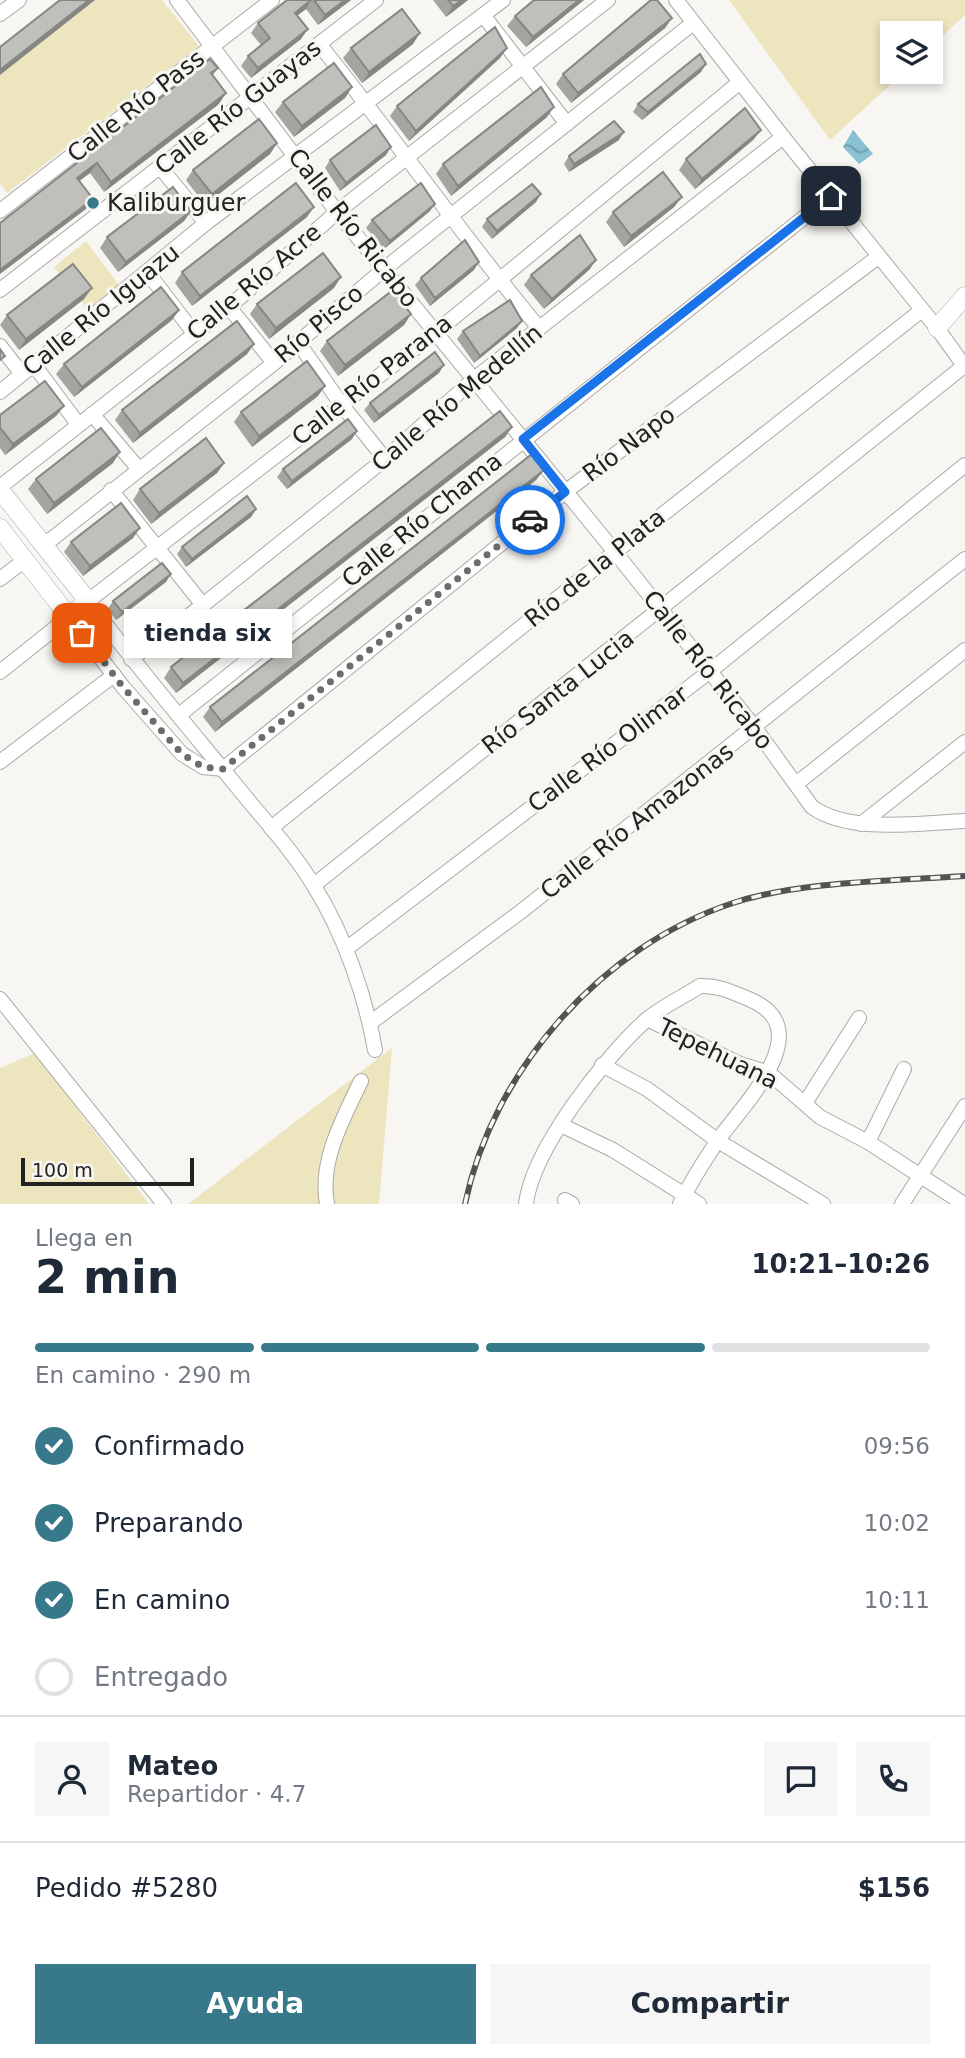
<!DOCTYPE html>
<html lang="es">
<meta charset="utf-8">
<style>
:root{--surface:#fff;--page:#f6f6f7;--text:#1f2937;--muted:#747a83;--line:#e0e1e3;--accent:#37798b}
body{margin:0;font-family:"DejaVu Sans",sans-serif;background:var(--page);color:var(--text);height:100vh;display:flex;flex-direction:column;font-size:26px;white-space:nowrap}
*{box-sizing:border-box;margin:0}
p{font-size:23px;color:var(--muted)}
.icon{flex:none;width:38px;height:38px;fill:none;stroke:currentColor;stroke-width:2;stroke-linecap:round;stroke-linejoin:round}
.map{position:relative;height:1204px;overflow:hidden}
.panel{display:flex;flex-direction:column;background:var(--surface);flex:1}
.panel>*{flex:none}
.buttons{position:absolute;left:880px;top:21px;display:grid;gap:14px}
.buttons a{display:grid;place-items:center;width:63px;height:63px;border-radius:0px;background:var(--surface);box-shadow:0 4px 10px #0003;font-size:35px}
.scale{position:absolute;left:21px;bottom:18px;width:173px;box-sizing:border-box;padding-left:7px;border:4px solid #222220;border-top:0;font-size:19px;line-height:24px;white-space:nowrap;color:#222220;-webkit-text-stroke:5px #f7f6f2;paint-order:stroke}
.pin{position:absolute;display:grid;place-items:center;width:60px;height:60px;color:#fff;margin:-30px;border-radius:14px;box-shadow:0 4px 10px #0006}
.courier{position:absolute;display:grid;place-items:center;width:70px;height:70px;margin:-35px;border:5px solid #1a73e8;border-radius:50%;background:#fff;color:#222;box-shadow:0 2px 9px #0007}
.bubble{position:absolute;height:49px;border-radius:0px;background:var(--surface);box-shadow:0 4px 10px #0003;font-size:23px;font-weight:700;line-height:49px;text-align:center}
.overview em{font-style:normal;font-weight:700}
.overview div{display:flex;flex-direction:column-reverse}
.overview{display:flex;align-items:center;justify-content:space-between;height:119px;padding:0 35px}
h1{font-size:46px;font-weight:700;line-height:52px}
.bar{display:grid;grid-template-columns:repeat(4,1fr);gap:10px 7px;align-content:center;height:84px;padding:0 35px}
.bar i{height:9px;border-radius:5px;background:var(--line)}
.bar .selected{background:var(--accent)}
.bar p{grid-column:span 4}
.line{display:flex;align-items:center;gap:18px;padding:0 35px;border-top:2px solid var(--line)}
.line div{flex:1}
.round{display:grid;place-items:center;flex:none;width:74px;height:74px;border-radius:0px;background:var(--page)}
ol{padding:0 35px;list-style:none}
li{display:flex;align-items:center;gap:21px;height:77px}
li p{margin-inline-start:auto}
li .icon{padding:7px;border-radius:50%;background:var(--accent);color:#fff;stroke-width:4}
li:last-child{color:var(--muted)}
li i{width:38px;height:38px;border:4px solid var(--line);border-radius:50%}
.action{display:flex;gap:14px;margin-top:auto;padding:14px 35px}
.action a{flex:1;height:80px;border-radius:0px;background:var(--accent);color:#fff;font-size:28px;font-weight:700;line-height:80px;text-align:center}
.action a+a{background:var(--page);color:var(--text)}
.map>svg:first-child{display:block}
</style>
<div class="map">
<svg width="965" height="1204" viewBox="0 0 965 1204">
<defs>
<pattern id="water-waves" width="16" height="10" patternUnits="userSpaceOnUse" patternTransform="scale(1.75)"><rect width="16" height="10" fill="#89c1d2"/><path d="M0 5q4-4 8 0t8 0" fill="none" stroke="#709caa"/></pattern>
</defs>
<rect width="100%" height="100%" fill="#f7f6f2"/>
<g fill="#ede5be">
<path d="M 94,0 L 162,0 L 199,46 L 7,193 L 0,183 L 0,74 Z"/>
<path d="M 729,0 L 965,0 L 965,15 L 931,47 L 931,33 L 892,33 L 892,72 L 904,72 L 830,140 Z"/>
<path d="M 86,241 L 119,285 L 88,310 L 54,267 Z"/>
<path d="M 392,1048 L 379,1204 L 188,1204 Z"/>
<path d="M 35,1053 L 149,1204 L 0,1204 L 0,1068 Z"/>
</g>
<path fill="url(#water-waves)" d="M 853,130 L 873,154 L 859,164 L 843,147 Z"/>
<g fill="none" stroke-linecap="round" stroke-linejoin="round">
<g stroke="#abaaa6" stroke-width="16">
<g id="minor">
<path d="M 177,0 L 337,212 L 615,552 L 755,728 L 812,807 C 850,834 920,823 965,821"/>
<path d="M 676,0 L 783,137 L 937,328 L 965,367"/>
<path d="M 0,14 L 19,0"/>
<path d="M 483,15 L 567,124"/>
<path d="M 319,44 C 394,137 462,236 539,328"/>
<path d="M 160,167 L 206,223"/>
<path d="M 0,211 L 272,0"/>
<path d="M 148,273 L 194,333"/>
<path d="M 0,290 L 376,0"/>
<path d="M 229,307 L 274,363"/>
<path d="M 298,342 L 341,404 L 385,459"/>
<path d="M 0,346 L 22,374"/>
<path d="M 34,365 L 78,424"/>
<path d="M 0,392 L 206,223 L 503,0"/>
<path d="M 92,414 L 138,468"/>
<path d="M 0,487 L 229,307 L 337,212 L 608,0"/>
<path d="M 111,490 L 203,605"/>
<path d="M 43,546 L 274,363 L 383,270 L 693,23"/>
<path d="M 0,579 L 25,560"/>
<path d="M 131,659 L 203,605 L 385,459 L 473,380 L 783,137"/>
<path d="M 0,672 L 69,617 L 123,687 L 182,754 L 203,767 L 223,769 L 565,492 L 878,257"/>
<path d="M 179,715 L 831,196"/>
<path d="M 0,762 L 114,675"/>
<path d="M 796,784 L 965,650"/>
<path d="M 861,824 L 965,742"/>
<path d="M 271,828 L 615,552 L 922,310"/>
<path d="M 314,885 L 964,366"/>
<path d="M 346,949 L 709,672 L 965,465"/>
<path d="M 0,999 L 164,1204"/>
<path d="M 647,1019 L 740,1064 L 769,1073 L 820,1117 L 868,1142 L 964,1204"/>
<path d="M 370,1023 L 523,910 L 965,559"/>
<path d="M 375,1050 C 365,994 344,934 314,886 C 293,851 264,820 239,789 C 188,727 136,666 88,601 L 436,332 L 740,82"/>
<path d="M 602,1065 L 647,1089 L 718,1141 L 823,1204"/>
<path d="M 805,1103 L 859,1018"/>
<path d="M 561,1125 L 613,1150 L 699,1204"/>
<path d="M 868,1142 L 904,1069"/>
<path d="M 565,1200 L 572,1204"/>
<path d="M 327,1204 C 319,1161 343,1119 361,1081"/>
<path d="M 526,1204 C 532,1150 605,1057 645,1021 C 661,1007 683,997 700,986 C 719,985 734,993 751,1000 C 820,1030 742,1106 718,1140 C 705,1160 690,1182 680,1204"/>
<path d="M 902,1204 L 965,1106"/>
</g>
</g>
<g stroke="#abaaa6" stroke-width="19">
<g id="tertiary">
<path d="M 937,328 L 965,296"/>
<path d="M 0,490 L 88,601 L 69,617 L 0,528"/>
</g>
</g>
<use href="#minor" stroke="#fff" stroke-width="14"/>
<use href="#tertiary" stroke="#fff" stroke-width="18"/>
<g stroke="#545351" stroke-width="6">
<path id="rail" d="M 465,1204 C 493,1070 602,946 733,903 C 800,881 893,881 965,876"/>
</g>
<use href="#rail" stroke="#f7f6f2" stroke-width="3.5" stroke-dasharray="10" stroke-linecap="butt"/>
</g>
<g fill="#a4a4a1">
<path d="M 287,0 L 351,0 L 318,25 L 306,9 L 297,15 L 301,39 L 251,78 L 241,66 L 248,56 L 261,45 L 251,33 L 258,23 Z"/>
<path d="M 433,0 L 468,0 L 446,17 Z"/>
<path d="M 584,0 L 526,47 L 507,26 L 515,16 Z"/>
<path d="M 672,18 L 665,28 L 571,103 L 556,84 L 563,74 Z"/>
<path d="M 413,44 L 362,83 L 343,58 L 351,48 Z"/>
<path d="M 507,48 L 500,58 L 409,141 L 390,116 L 397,106 Z"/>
<path d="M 218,68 L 213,75 L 219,104 L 104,192 L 90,173 L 79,181 L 86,209 L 0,223 Z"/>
<path d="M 701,72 L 642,120 L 633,112 L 638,104 Z"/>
<path d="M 352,87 L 345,98 L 294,137 L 275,112 L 283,102 Z"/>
<path d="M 547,117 L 451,196 L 436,174 L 443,164 Z"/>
<path d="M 761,130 L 753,140 L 695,189 L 679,170 L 686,159 Z"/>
<path d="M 619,140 L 569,172 L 564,164 L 569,156 Z"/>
<path d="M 277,143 L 270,154 L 205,205 L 186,180 L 193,170 Z"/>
<path d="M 386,155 L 340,191 L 325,168 L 330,160 Z"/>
<path d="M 682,197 L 674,207 L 624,247 L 606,222 L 613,212 Z"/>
<path d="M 536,202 L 492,239 L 482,227 L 487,219 Z"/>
<path d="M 191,211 L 184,221 L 118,272 L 100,248 L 107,237 Z"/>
<path d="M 430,211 L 384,249 L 366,228 L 372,220 Z"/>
<path d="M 307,217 L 192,306 L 175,283 L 182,272 Z"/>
<path d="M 596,260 L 589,270 L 544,309 L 524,285 L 531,275 Z"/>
<path d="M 474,270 L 430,306 L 415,285 L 421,278 Z"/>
<path d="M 334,288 L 269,339 L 250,314 L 257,304 Z"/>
<path d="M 84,299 L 19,350 L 0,325 L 7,315 Z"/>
<path d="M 179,310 L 172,320 L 74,397 L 56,374 L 64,364 Z"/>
<path d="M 411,314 L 404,325 L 338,376 L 320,351 L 327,341 Z"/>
<path d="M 517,328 L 474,363 L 457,339 L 463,331 Z"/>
<path d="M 254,344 L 247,354 L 133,443 L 115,420 L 122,410 Z"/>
<path d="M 439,373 L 374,423 L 364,410 L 370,403 Z"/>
<path d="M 318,396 L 252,447 L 234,422 L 241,412 Z"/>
<path d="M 64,406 L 56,416 L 5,455 L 0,448 L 0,415 Z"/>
<path d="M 512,427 L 505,437 L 176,693 L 164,678 L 171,667 Z"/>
<path d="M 352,439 L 287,489 L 277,477 L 283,469 Z"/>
<path d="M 113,463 L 47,514 L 28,489 L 36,479 Z"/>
<path d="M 224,463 L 217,473 L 151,524 L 133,500 L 140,489 Z"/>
<path d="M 544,470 L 536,480 L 215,732 L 203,717 L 210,707 Z"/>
<path d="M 256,509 L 251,517 L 186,567 L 177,554 L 182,547 Z"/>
<path d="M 133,538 L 83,576 L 64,552 L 71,542 Z"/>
<path d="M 166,582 L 116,620 L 108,609 L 113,601 Z"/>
</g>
<g fill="#868683">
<path d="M 89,0 L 95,0 L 0,75 L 0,70 Z"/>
<path d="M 311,0 L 306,9 L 288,23 L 295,13 Z"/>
<path d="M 345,0 L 351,0 L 318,25 L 325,15 Z"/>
<path d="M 462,0 L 468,0 L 446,17 L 453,6 Z"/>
<path d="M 579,0 L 584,0 L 526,47 L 533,37 Z"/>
<path d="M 672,18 L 665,28 L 571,103 L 578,93 Z"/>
<path d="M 308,29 L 301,39 L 251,78 L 258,68 Z"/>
<path d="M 420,33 L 413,44 L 362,83 L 369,72 Z"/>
<path d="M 507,48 L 500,58 L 409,141 L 416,131 Z"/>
<path d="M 706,64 L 701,72 L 642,120 L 648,112 Z"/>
<path d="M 352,87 L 345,98 L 294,137 L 302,126 Z"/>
<path d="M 226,93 L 219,104 L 104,192 L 111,182 Z"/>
<path d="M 554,107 L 547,117 L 451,196 L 458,186 Z"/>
<path d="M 761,130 L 753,140 L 695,189 L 702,179 Z"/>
<path d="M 624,132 L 619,140 L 569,172 L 574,164 Z"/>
<path d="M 277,143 L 270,154 L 205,205 L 212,194 Z"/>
<path d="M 391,147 L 386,155 L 340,191 L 346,183 Z"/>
<path d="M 97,163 L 90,173 L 70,188 L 77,178 Z"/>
<path d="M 541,194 L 536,202 L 492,239 L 497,231 Z"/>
<path d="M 682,197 L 674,207 L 624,247 L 631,236 Z"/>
<path d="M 93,199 L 86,209 L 0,274 L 0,270 Z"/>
<path d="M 435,204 L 430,211 L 384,249 L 390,241 Z"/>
<path d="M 314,207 L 307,217 L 192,306 L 200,296 Z"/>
<path d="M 191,211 L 184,221 L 118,272 L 126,262 Z"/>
<path d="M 596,260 L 589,270 L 544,309 L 552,299 Z"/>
<path d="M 479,262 L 474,270 L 430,306 L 435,298 Z"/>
<path d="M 341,277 L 334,288 L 269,339 L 276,328 Z"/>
<path d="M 92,288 L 84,299 L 19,350 L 26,339 Z"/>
<path d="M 179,310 L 172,320 L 74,397 L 82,387 Z"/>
<path d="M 411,314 L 404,325 L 338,376 L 345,365 Z"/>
<path d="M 522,321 L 517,328 L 474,363 L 480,356 Z"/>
<path d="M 254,344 L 247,354 L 133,443 L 140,433 Z"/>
<path d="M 444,365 L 439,373 L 374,423 L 379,415 Z"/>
<path d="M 325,386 L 318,396 L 252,447 L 259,436 Z"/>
<path d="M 64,406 L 56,416 L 5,455 L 13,444 Z"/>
<path d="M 512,427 L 505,437 L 176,693 L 183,683 Z"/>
<path d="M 357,431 L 352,439 L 287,489 L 292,481 Z"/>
<path d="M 120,452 L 113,463 L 47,514 L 54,503 Z"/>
<path d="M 224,463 L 217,473 L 151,524 L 159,513 Z"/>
<path d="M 544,470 L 536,480 L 215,732 L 222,722 Z"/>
<path d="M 256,509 L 251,517 L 186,567 L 192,559 Z"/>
<path d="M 140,528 L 133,538 L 83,576 L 90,566 Z"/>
<path d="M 171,574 L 166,582 L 116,620 L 122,612 Z"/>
</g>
<g fill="#bfbfbb" stroke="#868683" stroke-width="2">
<path d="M 60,0 L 89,0 L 0,70 L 0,47 Z"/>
<path d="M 287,0 L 311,0 L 295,13 L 308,29 L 258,68 L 248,56 L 270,38 L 258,23 Z"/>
<path d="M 314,0 L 345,0 L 325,15 Z"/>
<path d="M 448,0 L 462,0 L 453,6 Z"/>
<path d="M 534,0 L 579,0 L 533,37 L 515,16 Z"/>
<path d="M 651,0 L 657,0 L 672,18 L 578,93 L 563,74 Z"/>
<path d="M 402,9 L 420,33 L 369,72 L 351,48 Z"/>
<path d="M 495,27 L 507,48 L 416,131 L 397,106 Z"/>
<path d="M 700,54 L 706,64 L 648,112 L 638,104 Z"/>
<path d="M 210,59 L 218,68 L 211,73 L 226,93 L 111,182 L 97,163 L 77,178 L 93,199 L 0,270 L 0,223 Z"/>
<path d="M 334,63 L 352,87 L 302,126 L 283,102 Z"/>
<path d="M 541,87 L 554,107 L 458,186 L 443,164 Z"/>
<path d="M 745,108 L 761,130 L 702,179 L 686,159 Z"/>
<path d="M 259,119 L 277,143 L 212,194 L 193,170 Z"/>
<path d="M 614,121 L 624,132 L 574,164 L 569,156 Z"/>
<path d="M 376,125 L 391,147 L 346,183 L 330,160 Z"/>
<path d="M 663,172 L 682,197 L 631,236 L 613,212 Z"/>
<path d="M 296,183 L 314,207 L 200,296 L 182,272 Z"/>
<path d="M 421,183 L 435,204 L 390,241 L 372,220 Z"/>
<path d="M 532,184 L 541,194 L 497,231 L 487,219 Z"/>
<path d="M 173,187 L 191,211 L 126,262 L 107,237 Z"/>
<path d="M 580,235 L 596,260 L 552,299 L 531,275 Z"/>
<path d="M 465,240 L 479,262 L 435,298 L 421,278 Z"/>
<path d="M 323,253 L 341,277 L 276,328 L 257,304 Z"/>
<path d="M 73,264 L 92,288 L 26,339 L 7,315 Z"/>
<path d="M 161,287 L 179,310 L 82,387 L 64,364 Z"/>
<path d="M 393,290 L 411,314 L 345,365 L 327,341 Z"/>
<path d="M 510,300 L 522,321 L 480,356 L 463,331 Z"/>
<path d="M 237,321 L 254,344 L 140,433 L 122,410 Z"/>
<path d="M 0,349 L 5,356 L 0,360 Z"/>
<path d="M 435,352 L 444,365 L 379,415 L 370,403 Z"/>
<path d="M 307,361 L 325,386 L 259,436 L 241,412 Z"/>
<path d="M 45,381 L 64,406 L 13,444 L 0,428 L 0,415 Z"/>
<path d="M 500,411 L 512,427 L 183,683 L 171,667 Z"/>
<path d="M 348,419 L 357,431 L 292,481 L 283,469 Z"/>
<path d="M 101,428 L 120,452 L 54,503 L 36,479 Z"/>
<path d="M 206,438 L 224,463 L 159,513 L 140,489 Z"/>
<path d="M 532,454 L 544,470 L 222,722 L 210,707 Z"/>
<path d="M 247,496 L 256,509 L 192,559 L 182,547 Z"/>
<path d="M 121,503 L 140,528 L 90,566 L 71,542 Z"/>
<path d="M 162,563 L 171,574 L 122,612 L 113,601 Z"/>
</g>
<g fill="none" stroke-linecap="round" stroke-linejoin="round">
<path stroke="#6d6c6a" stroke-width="7" stroke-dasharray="0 12.6" d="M 82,633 L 123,687 L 182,754 L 203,767 L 223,769 L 530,520"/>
<path stroke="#1a73e8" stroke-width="9" d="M 530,520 L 565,492 L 523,439 L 831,196"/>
</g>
<circle fill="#37798b" stroke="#f7f6f2" stroke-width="2.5" cx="93" cy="203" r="7"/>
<g text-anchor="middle" stroke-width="6" stroke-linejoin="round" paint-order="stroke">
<g font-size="24" fill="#222220" stroke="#f7f6f2">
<text transform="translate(136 106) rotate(-38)" y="8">Calle Río Pass</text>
<text transform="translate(238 107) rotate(-38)" y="8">Calle Río Guayas</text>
<text transform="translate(353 228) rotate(52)" y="8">Calle Río Ricabo</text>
<text transform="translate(254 282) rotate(-40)" y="8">Calle Río Acre</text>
<text transform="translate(101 310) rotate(-39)" y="8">Calle Río Iguazu</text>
<text transform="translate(319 324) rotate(-40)" y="8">Río Pisco</text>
<text transform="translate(372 380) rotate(-38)" y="8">Calle Río Parana</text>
<text transform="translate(457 398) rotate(-40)" y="8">Calle Río Medellín</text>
<text transform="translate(629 444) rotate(-37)" y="8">Río Napo</text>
<text transform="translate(422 520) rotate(-39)" y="8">Calle Río Chama</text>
<text transform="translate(595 568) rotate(-39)" y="8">Río de la Plata</text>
<text transform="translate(708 670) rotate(52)" y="8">Calle Río Ricabo</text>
<text transform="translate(558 692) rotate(-38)" y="8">Río Santa Lucia</text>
<text transform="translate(608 749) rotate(-37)" y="8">Calle Río Olimar</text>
<text transform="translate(637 821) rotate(-38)" y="8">Calle Río Amazonas</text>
<text transform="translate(718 1054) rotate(26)" y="8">Tepehuana</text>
</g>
<g font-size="24" fill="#222220" stroke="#f7f6f2" text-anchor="start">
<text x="107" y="211">Kaliburguer</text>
</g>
</g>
</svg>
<div class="buttons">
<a><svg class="icon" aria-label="layers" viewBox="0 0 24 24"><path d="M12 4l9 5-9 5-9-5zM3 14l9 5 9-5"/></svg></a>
</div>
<div class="scale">100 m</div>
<div class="pin" style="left:82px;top:633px;background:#ea580c"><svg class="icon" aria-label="bag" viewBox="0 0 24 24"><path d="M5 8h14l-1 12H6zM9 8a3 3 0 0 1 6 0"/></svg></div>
<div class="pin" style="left:831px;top:196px;background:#1f2937"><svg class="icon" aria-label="home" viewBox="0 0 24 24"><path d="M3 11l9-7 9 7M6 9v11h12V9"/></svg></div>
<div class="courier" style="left:530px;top:520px"><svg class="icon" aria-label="car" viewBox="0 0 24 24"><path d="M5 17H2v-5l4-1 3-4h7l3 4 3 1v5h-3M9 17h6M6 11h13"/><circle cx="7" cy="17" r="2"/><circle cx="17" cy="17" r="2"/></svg></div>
<div class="bubble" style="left:124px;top:609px;width:168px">tienda six</div>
</div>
<section class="panel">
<div class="overview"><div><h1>2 min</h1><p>Llega en</p></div><em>10:21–10:26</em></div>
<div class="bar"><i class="selected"></i><i class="selected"></i><i class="selected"></i><i></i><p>En camino · 290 m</p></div>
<ol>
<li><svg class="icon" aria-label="check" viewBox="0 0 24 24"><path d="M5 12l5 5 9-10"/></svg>Confirmado<p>09:56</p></li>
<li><svg class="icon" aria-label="check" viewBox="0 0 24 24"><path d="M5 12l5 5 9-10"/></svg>Preparando<p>10:02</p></li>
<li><svg class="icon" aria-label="check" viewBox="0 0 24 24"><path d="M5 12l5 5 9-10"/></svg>En camino<p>10:11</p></li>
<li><i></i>Entregado</li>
</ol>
<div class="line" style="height:126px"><a class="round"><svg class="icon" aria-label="person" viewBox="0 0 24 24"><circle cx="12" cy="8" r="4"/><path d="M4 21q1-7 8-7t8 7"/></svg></a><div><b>Mateo</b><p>Repartidor · 4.7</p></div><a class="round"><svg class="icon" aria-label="chat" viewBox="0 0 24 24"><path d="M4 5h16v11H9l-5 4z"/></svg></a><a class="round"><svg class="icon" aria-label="phone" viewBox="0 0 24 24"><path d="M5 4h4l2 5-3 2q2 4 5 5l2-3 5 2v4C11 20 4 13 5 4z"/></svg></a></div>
<div class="line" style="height:91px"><div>Pedido #5280</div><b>$156</b></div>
<div class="action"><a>Ayuda</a><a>Compartir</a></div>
</section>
